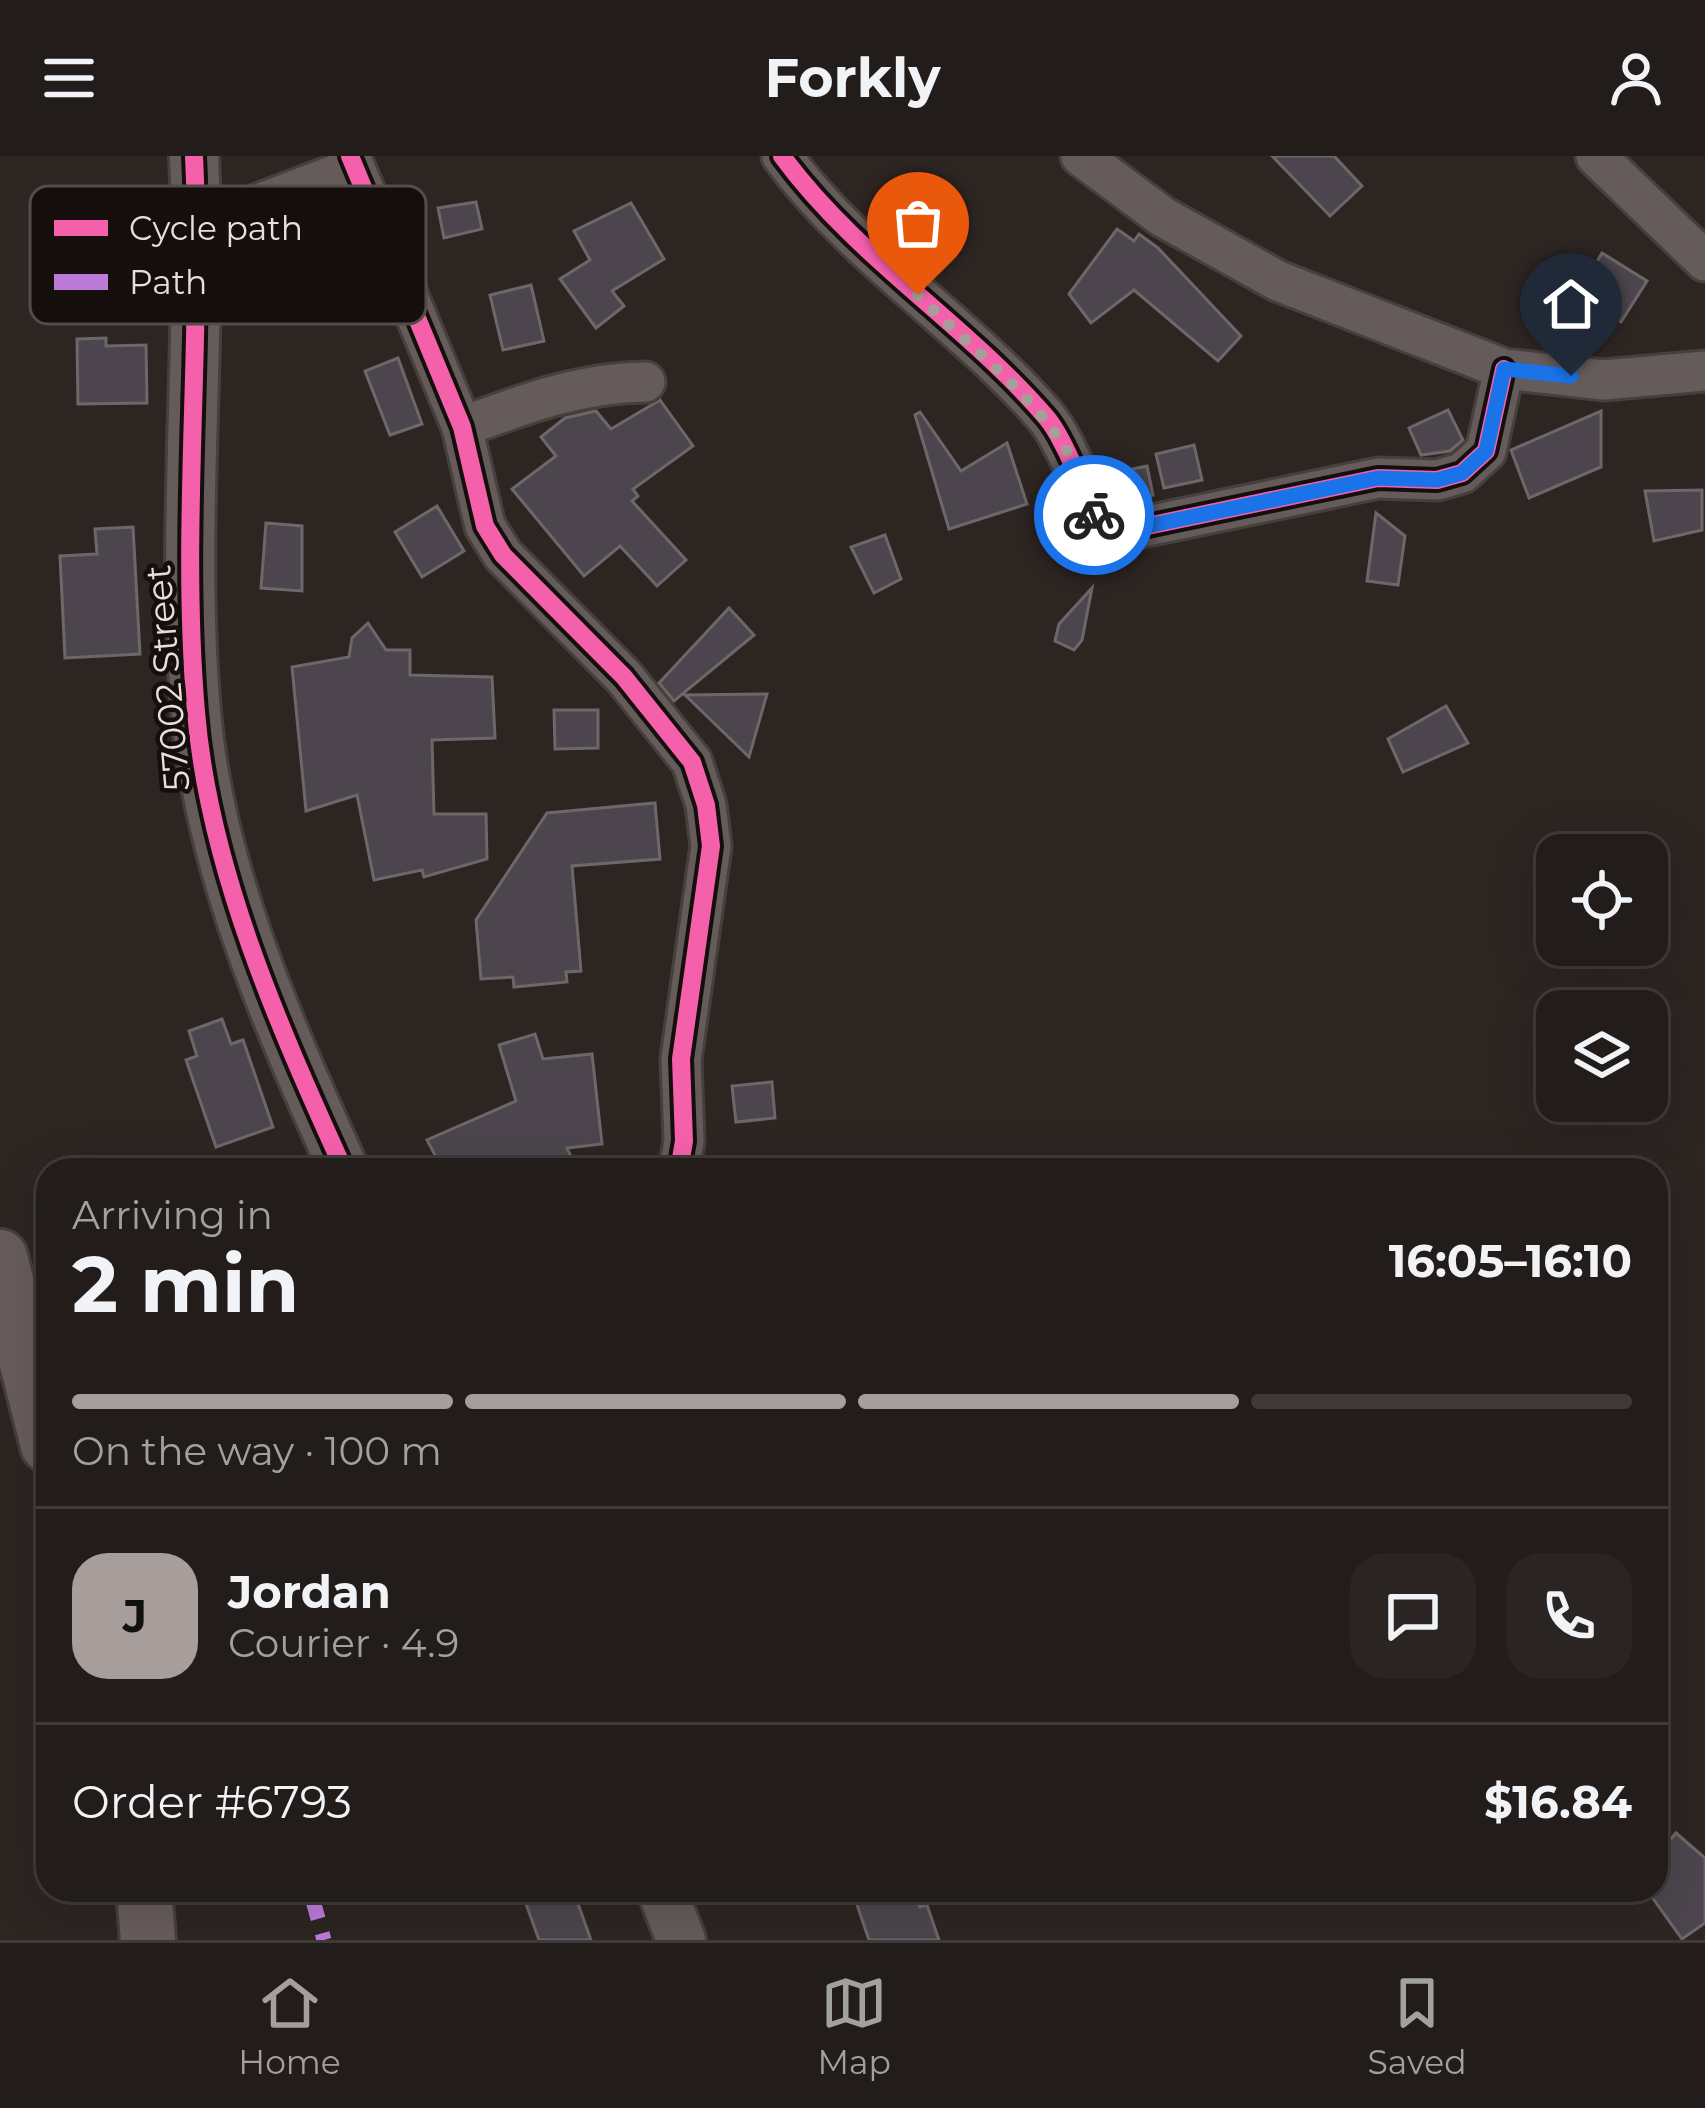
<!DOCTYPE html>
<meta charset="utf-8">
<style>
:root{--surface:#221c1a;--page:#2a2523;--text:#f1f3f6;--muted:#a2a1a2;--line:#3f3a39;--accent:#a79d9a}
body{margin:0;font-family:Montserrat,sans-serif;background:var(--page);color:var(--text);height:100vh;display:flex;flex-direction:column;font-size:45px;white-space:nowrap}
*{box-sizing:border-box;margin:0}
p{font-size:39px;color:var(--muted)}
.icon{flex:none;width:66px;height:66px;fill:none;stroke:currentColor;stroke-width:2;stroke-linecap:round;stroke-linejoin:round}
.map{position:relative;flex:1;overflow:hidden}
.sheet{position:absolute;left:36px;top:1002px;width:1632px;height:744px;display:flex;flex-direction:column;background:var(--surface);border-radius:36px;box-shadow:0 12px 48px #0002,0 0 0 3px var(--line)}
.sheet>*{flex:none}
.fabs{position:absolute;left:1536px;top:678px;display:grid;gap:24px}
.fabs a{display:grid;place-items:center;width:132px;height:132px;border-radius:24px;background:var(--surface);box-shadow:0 12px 48px #0002,0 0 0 3px var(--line);font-size:60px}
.pin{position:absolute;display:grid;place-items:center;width:102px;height:102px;color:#fff;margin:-123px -51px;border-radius:50% 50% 50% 0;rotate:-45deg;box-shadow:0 0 12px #0007}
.pin .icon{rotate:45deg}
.courier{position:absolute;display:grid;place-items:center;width:120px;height:120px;margin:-60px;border:9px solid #1a73e8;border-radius:50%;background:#fff;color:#222;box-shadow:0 3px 15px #0007}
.headline em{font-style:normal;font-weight:700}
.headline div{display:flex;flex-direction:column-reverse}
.headline{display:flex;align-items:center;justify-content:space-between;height:204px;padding:0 36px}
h1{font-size:78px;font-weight:700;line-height:90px}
.bar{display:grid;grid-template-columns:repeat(4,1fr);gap:18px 12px;align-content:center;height:144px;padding:0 36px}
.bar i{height:15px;border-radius:9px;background:var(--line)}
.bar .on{background:var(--accent)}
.bar p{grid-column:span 4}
.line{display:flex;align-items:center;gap:30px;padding:0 36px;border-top:3px solid var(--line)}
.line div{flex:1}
.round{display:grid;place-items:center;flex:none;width:126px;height:126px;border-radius:36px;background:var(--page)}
header{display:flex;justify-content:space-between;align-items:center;height:156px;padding:0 36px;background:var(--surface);font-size:54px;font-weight:700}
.menu{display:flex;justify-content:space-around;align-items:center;height:168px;border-top:3px solid var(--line);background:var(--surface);font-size:33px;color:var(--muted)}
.menu a{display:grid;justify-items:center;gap:6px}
.menu .on{color:var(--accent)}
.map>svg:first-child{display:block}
</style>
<header><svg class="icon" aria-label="menu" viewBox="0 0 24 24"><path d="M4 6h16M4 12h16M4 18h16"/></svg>Forkly<svg class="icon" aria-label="person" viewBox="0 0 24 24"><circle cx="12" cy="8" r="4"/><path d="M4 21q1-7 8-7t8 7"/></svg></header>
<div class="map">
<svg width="1705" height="1784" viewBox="0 0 1705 1784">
<rect width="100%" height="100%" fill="#2d2522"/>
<g fill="#4c454d" stroke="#6c6769" stroke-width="3">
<path d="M 1272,0 L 1334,0 L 1362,30 L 1330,60 Z"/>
<path d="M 476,46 L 482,73 L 444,82 L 438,52 Z"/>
<path d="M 631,47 L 664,103 L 612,135 L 624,150 L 596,172 L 560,123 L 590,104 L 574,75 Z"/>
<path d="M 1117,73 L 1134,85 L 1139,78 L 1158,92 L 1241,180 L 1218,205 L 1134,134 L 1091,167 L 1069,138 Z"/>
<path d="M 1602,97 L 1647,125 L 1621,166 L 1577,139 Z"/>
<path d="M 531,129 L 544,185 L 503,194 L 490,139 Z"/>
<path d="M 106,182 L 106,190 L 146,189 L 147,247 L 78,248 L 77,183 Z"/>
<path d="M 398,202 L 422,268 L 390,279 L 365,215 Z"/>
<path d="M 660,244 L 693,290 L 633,333 L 638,340 L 632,345 L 686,404 L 657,430 L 620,390 L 584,420 L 512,333 L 556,300 L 541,281 L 565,262 L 596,255 L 611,273 Z"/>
<path d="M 1448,254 L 1463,284 L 1450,295 L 1421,299 L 1409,272 Z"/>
<path d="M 1601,255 L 1601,311 L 1529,342 L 1511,294 Z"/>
<path d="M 920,256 L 961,315 L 1007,287 L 1027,348 L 949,373 L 915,259 Z"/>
<path d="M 1194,289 L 1202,324 L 1164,332 L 1156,298 Z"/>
<path d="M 1147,310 L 1153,339 L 1119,347 L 1113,317 Z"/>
<path d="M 1702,334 L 1702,374 L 1654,385 L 1645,335 Z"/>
<path d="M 437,350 L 464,395 L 422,421 L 395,376 Z"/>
<path d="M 1376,357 L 1405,380 L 1398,429 L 1367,425 Z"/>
<path d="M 266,367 L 302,370 L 302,435 L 261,432 Z"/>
<path d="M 133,371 L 140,498 L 65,502 L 60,400 L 97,398 L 95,373 Z"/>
<path d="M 885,379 L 901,423 L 874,437 L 851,391 Z"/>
<path d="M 1092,432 L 1082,484 L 1074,494 L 1055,485 L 1059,468 Z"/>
<path d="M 729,452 L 754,479 L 674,545 L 659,527 Z"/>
<path d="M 368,467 L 386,494 L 410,494 L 410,519 L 492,521 L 495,582 L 432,584 L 434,658 L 486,658 L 487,703 L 424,721 L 422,714 L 374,724 L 357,639 L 306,655 L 292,511 L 349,501 L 352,482 Z"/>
<path d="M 767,538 L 749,601 L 685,539 Z"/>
<path d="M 1446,550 L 1468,587 L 1403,616 L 1388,583 Z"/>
<path d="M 554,554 L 598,554 L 598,592 L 555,593 Z"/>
<path d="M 655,647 L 660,703 L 572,710 L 581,815 L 566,816 L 567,826 L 514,831 L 513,821 L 481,823 L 476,764 L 547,657 Z"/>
<path d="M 222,863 L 231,888 L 243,884 L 273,971 L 216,991 L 186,904 L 197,900 L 189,875 Z"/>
<path d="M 535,878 L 543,903 L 592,898 L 602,988 L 567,992 L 577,1014 L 443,1014 L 427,984 L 516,945 L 499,889 Z"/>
<path d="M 772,926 L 775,962 L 736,966 L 732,930 Z"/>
<path d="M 1676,1677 L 1705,1702 L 1705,1767 L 1682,1783 L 1649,1737 L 1656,1734 L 1656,1701 Z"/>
<path d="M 521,1734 L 573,1734 L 591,1784 L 539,1784 Z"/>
<path d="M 852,1734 L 914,1734 L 920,1751 L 927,1749 L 939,1784 L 869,1784 Z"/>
</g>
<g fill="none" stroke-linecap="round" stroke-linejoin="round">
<g stroke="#46403d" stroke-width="45">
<g id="minor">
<path d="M 350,0 L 462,271 L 485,370 L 503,399 L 624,521 L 692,606 L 706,649 L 711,690 L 681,903 L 684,985 L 679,1014"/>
<path d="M 782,0 C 856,101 965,167 1046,261 C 1068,286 1093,363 1106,373 L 1133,373 L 1378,322 L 1437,324 L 1462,317 L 1486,295 L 1504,213"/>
<path d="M 1081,0 L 1163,61 L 1278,125 L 1504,213 L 1604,224 L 1705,215"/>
<path d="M 1596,0 L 1705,105"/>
<path d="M 197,62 L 240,55 L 353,12"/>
<path d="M 462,271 C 523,248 579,227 645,226"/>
</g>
</g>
<g stroke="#46403d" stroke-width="54">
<g id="tertiary">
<path d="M 194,0 C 203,185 180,371 196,556 C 209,713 279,871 344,1014"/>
<path d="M 662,1734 L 681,1784"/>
</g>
</g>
<g stroke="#46403d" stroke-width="60">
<g id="secondary">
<path d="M 0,1101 L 48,1289"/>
<path d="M 144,1734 L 148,1784"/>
</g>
</g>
<use href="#minor" stroke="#645b5a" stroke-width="39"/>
<use href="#tertiary" stroke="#645b5a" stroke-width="48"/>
<use href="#secondary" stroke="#685c5c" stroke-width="54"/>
<path stroke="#bd7bd9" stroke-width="15" stroke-dasharray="30 15" stroke-linecap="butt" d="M 310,1734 L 324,1784"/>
<g stroke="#140e0c" stroke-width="26">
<g id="cycleway">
<path d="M 194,0 C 203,185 180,371 196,556 C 209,713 279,871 344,1014"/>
<path d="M 350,0 L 462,271 L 485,370 L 503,399 L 624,521 L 692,606 L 706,649 L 711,690 L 681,903 L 684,985 L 679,1014"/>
<path d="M 782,0 C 856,101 965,167 1046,261 C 1068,286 1093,363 1106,373 L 1133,373 L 1378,322 L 1437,324 L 1462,317 L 1486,295 L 1504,213"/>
</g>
</g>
<use href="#cycleway" stroke="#f560ab" stroke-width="18"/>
</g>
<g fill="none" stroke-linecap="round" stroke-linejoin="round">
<path stroke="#a79d9a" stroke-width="12" stroke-dasharray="0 21.6" d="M 918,139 C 985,207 1070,262 1094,359"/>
<path stroke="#1a73e8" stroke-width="15" d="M 1094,359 L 1106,373 L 1133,373 L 1378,322 L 1437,324 L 1462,317 L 1486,295 L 1504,213 L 1571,220"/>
</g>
<g text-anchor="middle" stroke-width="9" stroke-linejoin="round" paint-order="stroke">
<g font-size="36" fill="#e8dedb" stroke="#140e0c">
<text transform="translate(167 522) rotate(-95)" y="13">57002 Street</text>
</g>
</g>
<rect x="30" y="30" width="396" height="138" rx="18" fill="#140e0c" stroke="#544c4a" stroke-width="3"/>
<rect x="54" y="64" width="54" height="16" fill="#f560ab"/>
<rect x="54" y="118" width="54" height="16" fill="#bd7bd9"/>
<g font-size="33" fill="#e8dedb">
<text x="129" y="84">Cycle path</text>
<text x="129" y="138">Path</text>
</g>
</svg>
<div class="fabs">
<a><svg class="icon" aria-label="locate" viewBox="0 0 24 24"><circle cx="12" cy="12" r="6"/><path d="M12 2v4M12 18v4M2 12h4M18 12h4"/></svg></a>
<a><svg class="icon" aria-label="layers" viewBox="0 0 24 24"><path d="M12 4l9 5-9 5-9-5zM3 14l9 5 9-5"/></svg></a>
</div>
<div class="pin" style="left:918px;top:139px;background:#ea580c"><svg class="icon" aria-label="bag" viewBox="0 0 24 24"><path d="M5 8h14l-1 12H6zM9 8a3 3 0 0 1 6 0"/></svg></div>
<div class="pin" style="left:1571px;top:220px;background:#1f2937"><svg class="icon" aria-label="home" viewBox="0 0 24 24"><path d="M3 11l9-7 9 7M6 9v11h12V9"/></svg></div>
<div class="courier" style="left:1094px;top:359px"><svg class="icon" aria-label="bike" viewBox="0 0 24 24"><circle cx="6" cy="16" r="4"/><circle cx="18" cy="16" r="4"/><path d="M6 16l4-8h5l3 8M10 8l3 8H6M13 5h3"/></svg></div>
<section class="sheet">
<div class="headline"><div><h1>2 min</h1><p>Arriving in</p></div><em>16:05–16:10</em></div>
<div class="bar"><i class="on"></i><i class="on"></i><i class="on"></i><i></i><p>On the way · 100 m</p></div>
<div class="line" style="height:216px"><b class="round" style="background:var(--accent);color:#111">J</b><div><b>Jordan</b><p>Courier · 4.9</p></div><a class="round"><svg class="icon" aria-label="chat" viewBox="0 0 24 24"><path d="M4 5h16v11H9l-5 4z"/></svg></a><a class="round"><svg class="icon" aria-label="phone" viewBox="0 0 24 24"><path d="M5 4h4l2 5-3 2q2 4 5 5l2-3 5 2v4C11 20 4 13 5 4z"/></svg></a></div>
<div class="line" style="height:156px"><div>Order #6793</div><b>$16.84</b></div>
</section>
</div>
<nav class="menu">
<a class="on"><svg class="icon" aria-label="home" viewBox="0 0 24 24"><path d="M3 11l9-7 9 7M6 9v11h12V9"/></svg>Home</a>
<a><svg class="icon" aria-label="map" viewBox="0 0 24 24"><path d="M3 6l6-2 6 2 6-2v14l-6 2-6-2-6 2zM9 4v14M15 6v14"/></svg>Map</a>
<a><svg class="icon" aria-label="saved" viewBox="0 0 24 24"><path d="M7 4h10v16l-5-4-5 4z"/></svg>Saved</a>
</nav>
